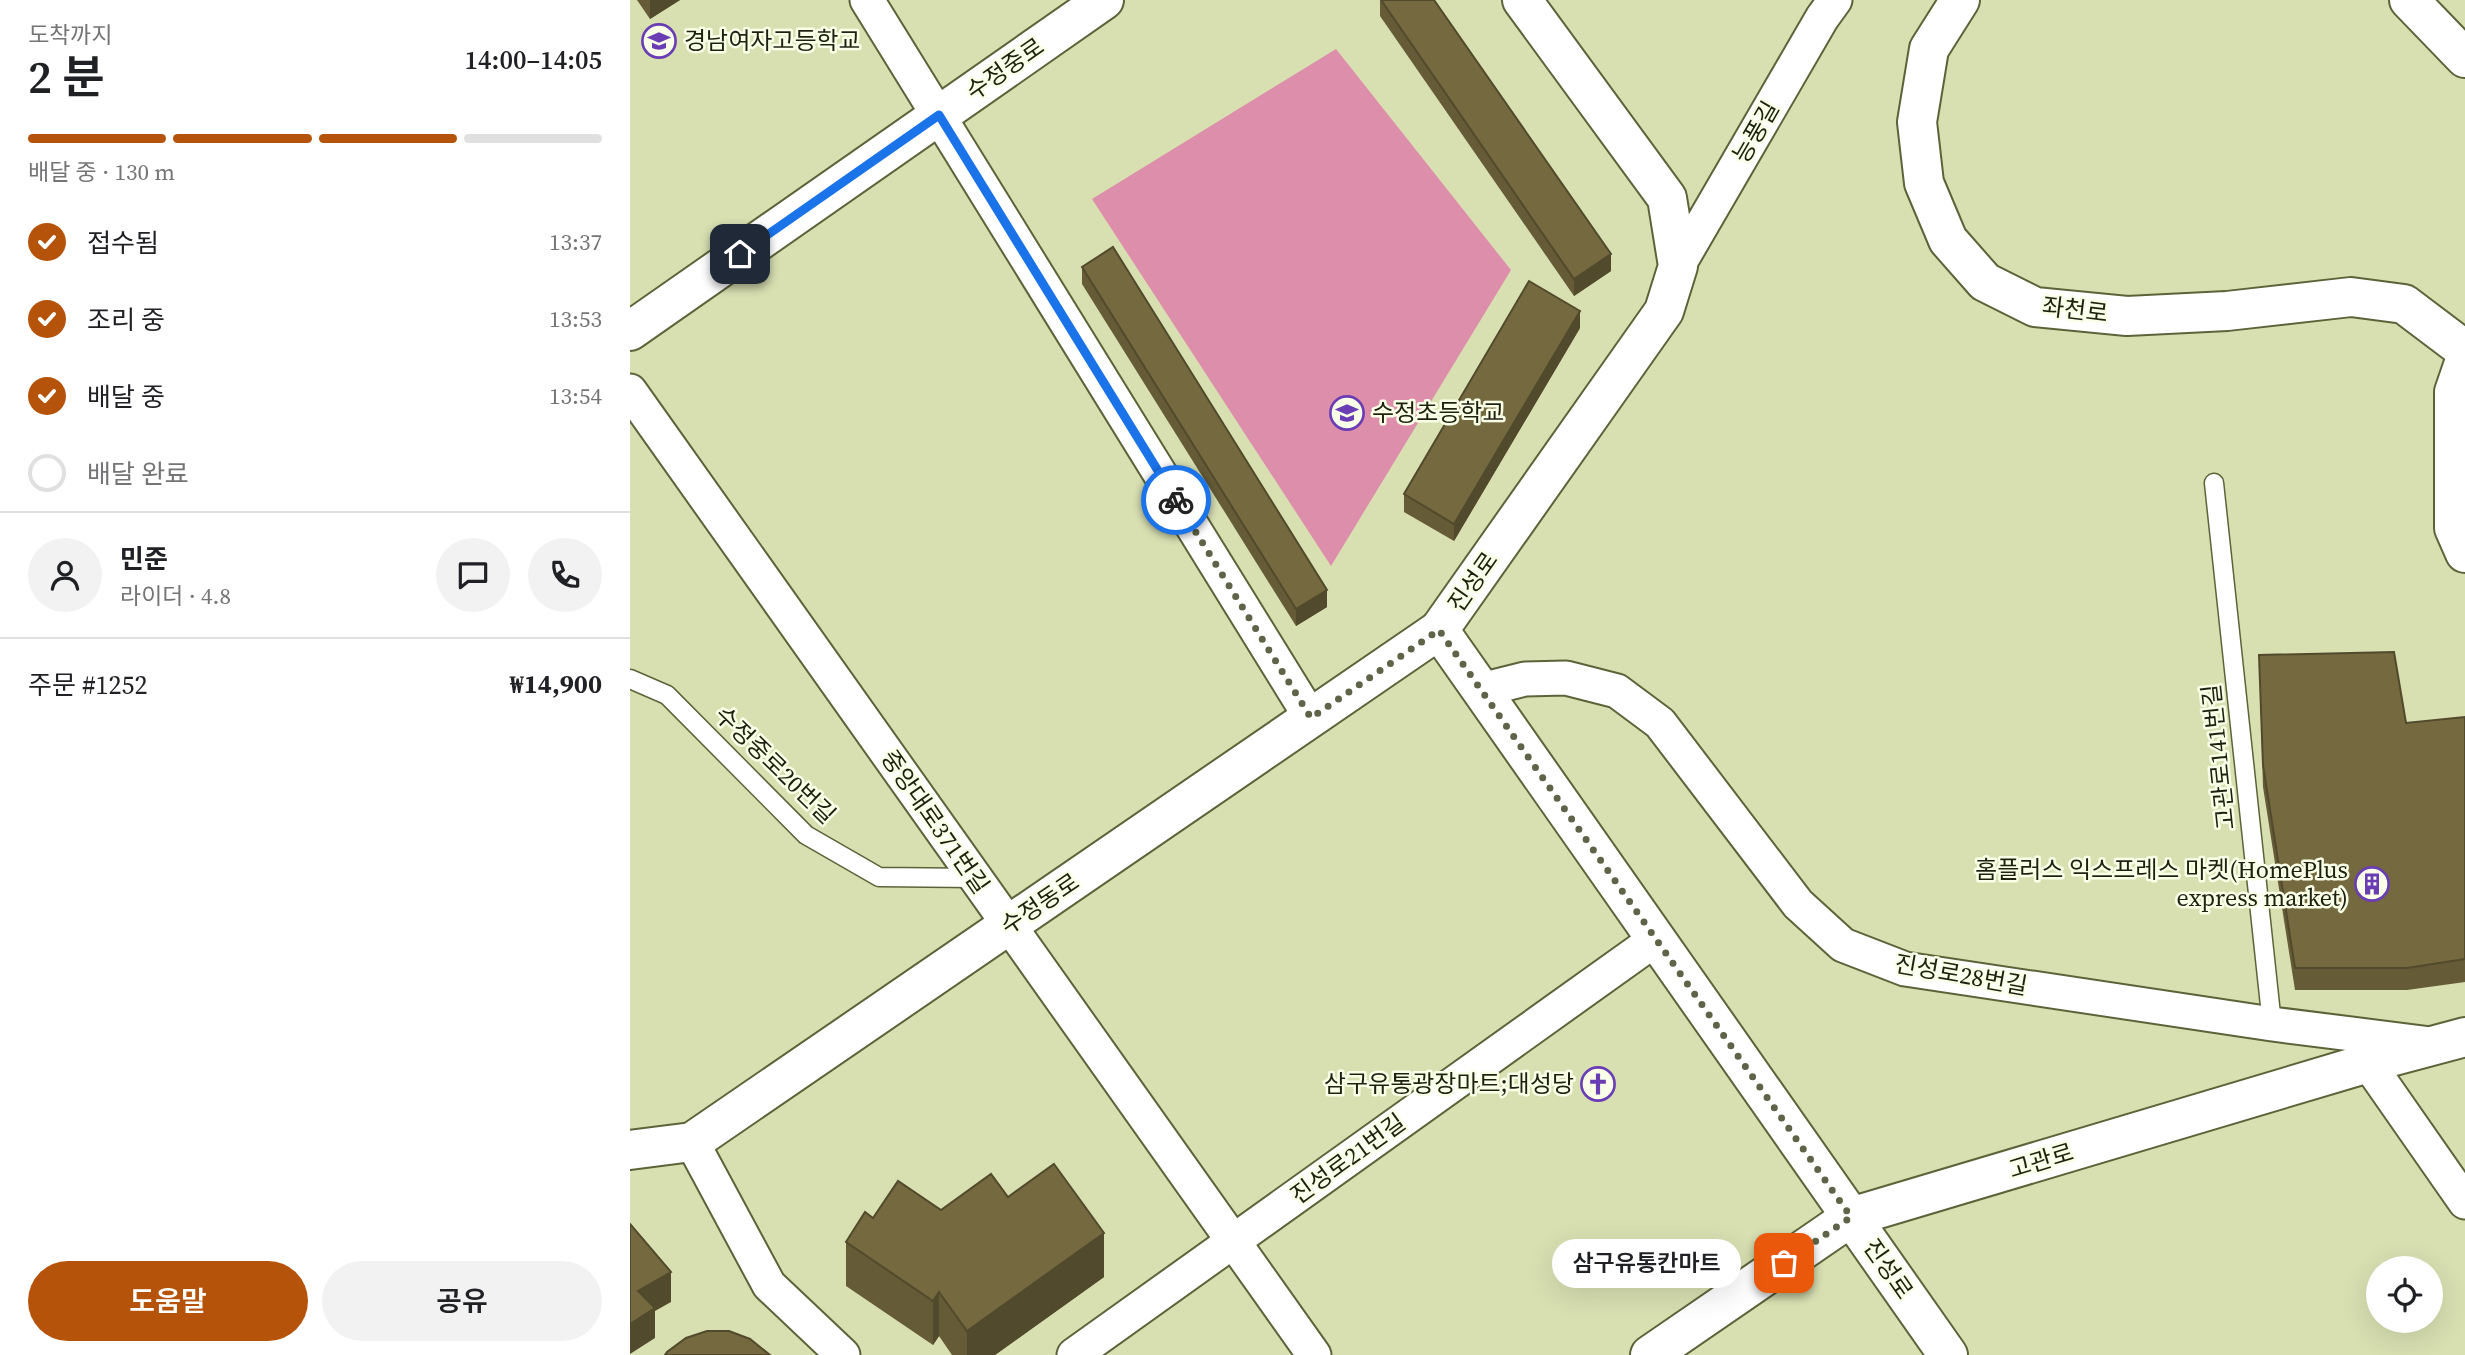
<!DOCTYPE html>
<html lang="ko">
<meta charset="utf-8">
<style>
:root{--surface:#fff;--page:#f2f2f2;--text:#202124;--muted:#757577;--line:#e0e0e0;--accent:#b45309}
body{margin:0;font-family:"Source Serif 4","Noto Sans KR",serif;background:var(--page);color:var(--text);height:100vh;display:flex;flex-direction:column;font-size:26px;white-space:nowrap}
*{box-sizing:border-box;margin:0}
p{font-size:23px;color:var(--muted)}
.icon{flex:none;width:38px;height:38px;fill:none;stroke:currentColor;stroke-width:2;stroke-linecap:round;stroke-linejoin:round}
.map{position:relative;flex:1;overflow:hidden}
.drawer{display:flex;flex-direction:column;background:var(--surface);width:630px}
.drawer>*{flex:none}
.buttons{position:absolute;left:1736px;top:1256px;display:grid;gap:14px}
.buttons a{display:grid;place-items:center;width:77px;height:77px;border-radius:50%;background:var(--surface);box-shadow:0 7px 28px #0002;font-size:35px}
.pin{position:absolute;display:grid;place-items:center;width:60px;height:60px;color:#fff;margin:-30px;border-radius:14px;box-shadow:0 4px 10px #0006}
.courier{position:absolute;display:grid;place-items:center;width:70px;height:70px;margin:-35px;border:5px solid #1a73e8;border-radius:50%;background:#fff;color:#222;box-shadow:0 2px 9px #0007}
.bubble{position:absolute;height:49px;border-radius:24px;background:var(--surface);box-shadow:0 7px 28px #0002;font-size:23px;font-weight:600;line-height:49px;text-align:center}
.head em{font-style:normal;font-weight:600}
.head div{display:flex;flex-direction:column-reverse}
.head{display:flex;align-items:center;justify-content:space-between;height:119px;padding:0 28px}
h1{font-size:46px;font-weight:600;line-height:52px}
.bar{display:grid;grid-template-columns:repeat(4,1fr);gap:10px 7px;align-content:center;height:84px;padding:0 28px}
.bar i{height:9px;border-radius:5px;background:var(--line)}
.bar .active{background:var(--accent)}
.bar p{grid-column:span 4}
.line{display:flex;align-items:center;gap:18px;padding:0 28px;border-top:2px solid var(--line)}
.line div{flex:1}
.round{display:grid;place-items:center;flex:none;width:74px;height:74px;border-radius:37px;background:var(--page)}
ol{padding:0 28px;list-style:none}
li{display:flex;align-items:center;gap:21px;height:77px}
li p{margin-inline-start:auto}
li .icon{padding:7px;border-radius:50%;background:var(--accent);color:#fff;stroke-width:4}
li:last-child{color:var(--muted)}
li i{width:38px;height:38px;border:4px solid var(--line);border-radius:50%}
.primary-button{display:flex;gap:14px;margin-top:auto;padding:14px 28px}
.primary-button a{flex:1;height:80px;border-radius:42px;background:var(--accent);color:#fff;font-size:28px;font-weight:600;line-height:80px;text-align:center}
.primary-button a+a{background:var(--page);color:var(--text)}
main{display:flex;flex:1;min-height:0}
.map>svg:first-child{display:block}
</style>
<main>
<section class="drawer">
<div class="head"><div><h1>2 분</h1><p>도착까지</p></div><em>14:00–14:05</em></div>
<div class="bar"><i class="active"></i><i class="active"></i><i class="active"></i><i></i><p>배달 중 · 130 m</p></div>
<ol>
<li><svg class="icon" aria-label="check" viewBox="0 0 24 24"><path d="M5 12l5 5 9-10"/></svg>접수됨<p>13:37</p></li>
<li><svg class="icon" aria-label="check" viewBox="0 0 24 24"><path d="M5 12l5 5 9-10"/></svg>조리 중<p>13:53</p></li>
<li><svg class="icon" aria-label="check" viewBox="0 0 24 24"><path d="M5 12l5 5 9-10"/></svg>배달 중<p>13:54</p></li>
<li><i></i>배달 완료</li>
</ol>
<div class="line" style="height:126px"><a class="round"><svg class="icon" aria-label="person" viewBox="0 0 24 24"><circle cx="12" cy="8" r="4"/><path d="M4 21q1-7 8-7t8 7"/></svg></a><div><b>민준</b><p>라이더 · 4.8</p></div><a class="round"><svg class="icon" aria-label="chat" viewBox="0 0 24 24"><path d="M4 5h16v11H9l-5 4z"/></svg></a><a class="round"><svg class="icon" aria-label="phone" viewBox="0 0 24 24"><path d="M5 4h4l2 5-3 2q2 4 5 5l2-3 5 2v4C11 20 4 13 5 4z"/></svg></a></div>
<div class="line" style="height:91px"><div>주문 #1252</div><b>₩14,900</b></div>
<div class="primary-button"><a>도움말</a><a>공유</a></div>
</section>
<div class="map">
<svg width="1835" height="1355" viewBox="0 0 1835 1355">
<rect width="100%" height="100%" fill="#d8e0b2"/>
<path fill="#dd8eab" d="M 706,49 L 881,270 L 701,566 L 462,199 Z"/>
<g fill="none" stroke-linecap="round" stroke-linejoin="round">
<g stroke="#5c6339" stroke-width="21">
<g id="service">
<path d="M 1584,483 L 1642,1024"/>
<path d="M 0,679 L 37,695 L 176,835 L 249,877 L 345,878"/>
</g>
</g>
<g stroke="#5c6339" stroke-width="37">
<g id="minor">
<path d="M 237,0 L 681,718"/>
<path d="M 1048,266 L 1192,18 L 1205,0"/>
<path d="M 0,391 L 684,1355"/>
<path d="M 851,690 L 895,679 L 936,678 L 987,691 L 1030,723 L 1168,904 L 1213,945 L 1275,969 L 1642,1024 L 1801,1044"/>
<path d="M 1738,1063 L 1835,1202"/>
<path d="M 62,1142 L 139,1285 L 213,1355"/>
<path d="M 444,1355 L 1026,939"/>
</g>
</g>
<g stroke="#5c6339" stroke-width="42">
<g id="tertiary">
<path d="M 1330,0 L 1299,49 L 1287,122 L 1294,183 L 1318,240 L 1355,282 L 1405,307 L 1497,316 L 1597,311 L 1721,297 L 1774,304 L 1835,350"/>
<path d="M 1779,0 L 1835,58"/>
<path d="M 0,331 L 474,0"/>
<path d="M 1835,360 L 1824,392 L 1824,528 L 1835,553"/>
<path d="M 0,1150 L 62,1142 L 809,630"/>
<path d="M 1221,1217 L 1738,1063 L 1835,1037"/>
</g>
</g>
<g stroke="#5c6339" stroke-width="42">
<g id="secondary">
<path d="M 892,0 L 1037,198 L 1048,266 L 1034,311 L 809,630 L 1318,1355"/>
<path d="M 1020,1355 L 1221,1217"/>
</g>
</g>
<use href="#service" stroke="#fff" stroke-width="18"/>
<use href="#minor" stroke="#fff" stroke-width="33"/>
<use href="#tertiary" stroke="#fff" stroke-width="38"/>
<use href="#secondary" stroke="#fff" stroke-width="38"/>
</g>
<g fill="#655b36">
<path d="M 7,0 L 50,0 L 20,19 Z"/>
<path d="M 750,0 L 981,271 L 944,296 L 750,16 Z"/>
<path d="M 452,267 L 697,607 L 666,626 L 452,284 Z"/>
<path d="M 950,328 L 824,541 L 774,512 L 774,494 Z"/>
<path d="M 1629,655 L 1776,723 L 1835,717 L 1835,982 L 1777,990 L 1665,990 L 1633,787 Z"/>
<path d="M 378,1197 L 474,1277 L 365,1355 L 322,1355 L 309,1336 L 303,1345 L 216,1286 L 216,1242 L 243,1218 L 311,1210 Z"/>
</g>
<g fill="#524a2c">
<path d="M 20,0 L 50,0 L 20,19 Z"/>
<path d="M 981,254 L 981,271 L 944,296 L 944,279 Z"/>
<path d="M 950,311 L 950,328 L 824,541 L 824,524 Z"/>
<path d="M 697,590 L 697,607 L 666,626 L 666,609 Z"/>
<path d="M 474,1233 L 474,1277 L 365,1355 L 337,1355 L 337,1331 Z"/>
<path d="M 41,1272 L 41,1302 L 25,1311 L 25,1338 L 0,1354 L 0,1324 L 8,1291 Z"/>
<path d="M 309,1292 L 309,1336 L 303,1345 L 303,1301 Z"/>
</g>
<g fill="#756a3f" stroke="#524a2c" stroke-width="2">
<path d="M 751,0 L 804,0 L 981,254 L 944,279 Z"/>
<path d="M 483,247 L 697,590 L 666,609 L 452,267 Z"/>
<path d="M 899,281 L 950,311 L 824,524 L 774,494 Z"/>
<path d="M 1764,652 L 1776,723 L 1835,717 L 1835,959 L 1777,968 L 1665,968 L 1633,765 L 1629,655 Z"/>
<path d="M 424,1164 L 474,1233 L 337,1331 L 309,1292 L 303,1301 L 216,1242 L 235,1212 L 243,1218 L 268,1181 L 311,1210 L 361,1174 L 378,1197 Z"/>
<path d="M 0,1224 L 41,1272 L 8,1291 L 25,1308 L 0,1324 Z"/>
<path d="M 77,1331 L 99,1331 L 120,1339 L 140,1355 L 35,1355 L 37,1352 L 56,1338 Z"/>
</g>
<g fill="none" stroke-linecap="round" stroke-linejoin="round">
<path stroke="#5f6448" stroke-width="7" stroke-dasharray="0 12.6" d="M 546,500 L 681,718 L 809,630 L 1221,1217 L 1154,1263"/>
<path stroke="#1a73e8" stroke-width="9" d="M 110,254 L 309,115 L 546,500"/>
</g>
<defs>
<g id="school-ring" transform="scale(1.75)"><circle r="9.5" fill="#faffe7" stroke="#6a3db5" stroke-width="1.5"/><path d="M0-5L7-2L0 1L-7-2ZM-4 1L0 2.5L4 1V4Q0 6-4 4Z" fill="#6a3db5"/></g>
<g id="building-ring" transform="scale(1.75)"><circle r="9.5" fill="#faffe7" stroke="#6a3db5" stroke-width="1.5"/><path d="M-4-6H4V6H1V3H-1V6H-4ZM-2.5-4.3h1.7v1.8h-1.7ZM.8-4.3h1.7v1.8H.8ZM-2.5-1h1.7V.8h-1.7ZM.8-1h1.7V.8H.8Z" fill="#6a3db5"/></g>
<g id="church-ring" transform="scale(1.75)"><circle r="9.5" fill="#faffe7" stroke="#6a3db5" stroke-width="1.5"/><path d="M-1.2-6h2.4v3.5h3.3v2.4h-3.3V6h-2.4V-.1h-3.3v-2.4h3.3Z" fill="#6a3db5"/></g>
</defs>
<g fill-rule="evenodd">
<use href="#school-ring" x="29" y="41"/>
<use href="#school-ring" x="717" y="413"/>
<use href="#building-ring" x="1742" y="884"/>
<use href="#church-ring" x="968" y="1084"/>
</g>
<g text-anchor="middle" stroke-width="5" stroke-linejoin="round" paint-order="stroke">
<g font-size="24" fill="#1e210f" stroke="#faffe7" text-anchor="start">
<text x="54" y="49">경남여자고등학교</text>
<text x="742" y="421">수정초등학교</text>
<text x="1718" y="878" text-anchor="end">홈플러스 익스프레스 마켓(HomePlus<tspan x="1718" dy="28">express market)</tspan></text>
<text x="944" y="1092" text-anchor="end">삼구유통광장마트;대성당</text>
</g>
<g font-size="24" fill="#1e210f" stroke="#faffe7">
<text transform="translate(375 69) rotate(-35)" y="8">수정중로</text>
<text transform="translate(1126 132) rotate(-60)" y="8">능풍길</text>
<text transform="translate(1445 310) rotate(7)" y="8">좌천로</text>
<text transform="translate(843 582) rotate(-55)" y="8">진성로</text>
<text transform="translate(1589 757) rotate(-96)" y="8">고관로141번길</text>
<text transform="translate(145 765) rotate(44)" y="8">수정중로20번길</text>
<text transform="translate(305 822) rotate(55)" y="8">중앙대로371번길</text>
<text transform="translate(410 904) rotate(-34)" y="8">수정동로</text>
<text transform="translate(1331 975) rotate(10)" y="8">진성로28번길</text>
<text transform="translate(718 1159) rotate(-36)" y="8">진성로21번길</text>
<text transform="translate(1411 1161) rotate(-17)" y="8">고관로</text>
<text transform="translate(1258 1269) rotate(55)" y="8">진성로</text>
</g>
</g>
</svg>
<div class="buttons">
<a><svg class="icon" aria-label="locate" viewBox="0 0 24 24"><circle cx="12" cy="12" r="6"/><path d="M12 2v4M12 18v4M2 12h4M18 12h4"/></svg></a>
</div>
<div class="pin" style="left:1154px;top:1263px;background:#ea580c"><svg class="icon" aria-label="bag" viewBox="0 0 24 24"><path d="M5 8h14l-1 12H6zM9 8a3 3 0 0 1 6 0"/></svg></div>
<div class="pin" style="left:110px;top:254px;background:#1f2937"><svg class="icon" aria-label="home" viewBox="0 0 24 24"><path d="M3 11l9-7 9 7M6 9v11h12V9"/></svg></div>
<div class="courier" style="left:546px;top:500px"><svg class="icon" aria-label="bike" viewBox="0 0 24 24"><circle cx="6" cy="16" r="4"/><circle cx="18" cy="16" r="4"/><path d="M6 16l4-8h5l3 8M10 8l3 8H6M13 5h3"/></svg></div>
<div class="bubble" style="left:922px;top:1239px;width:189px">삼구유통칸마트</div>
</div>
</main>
